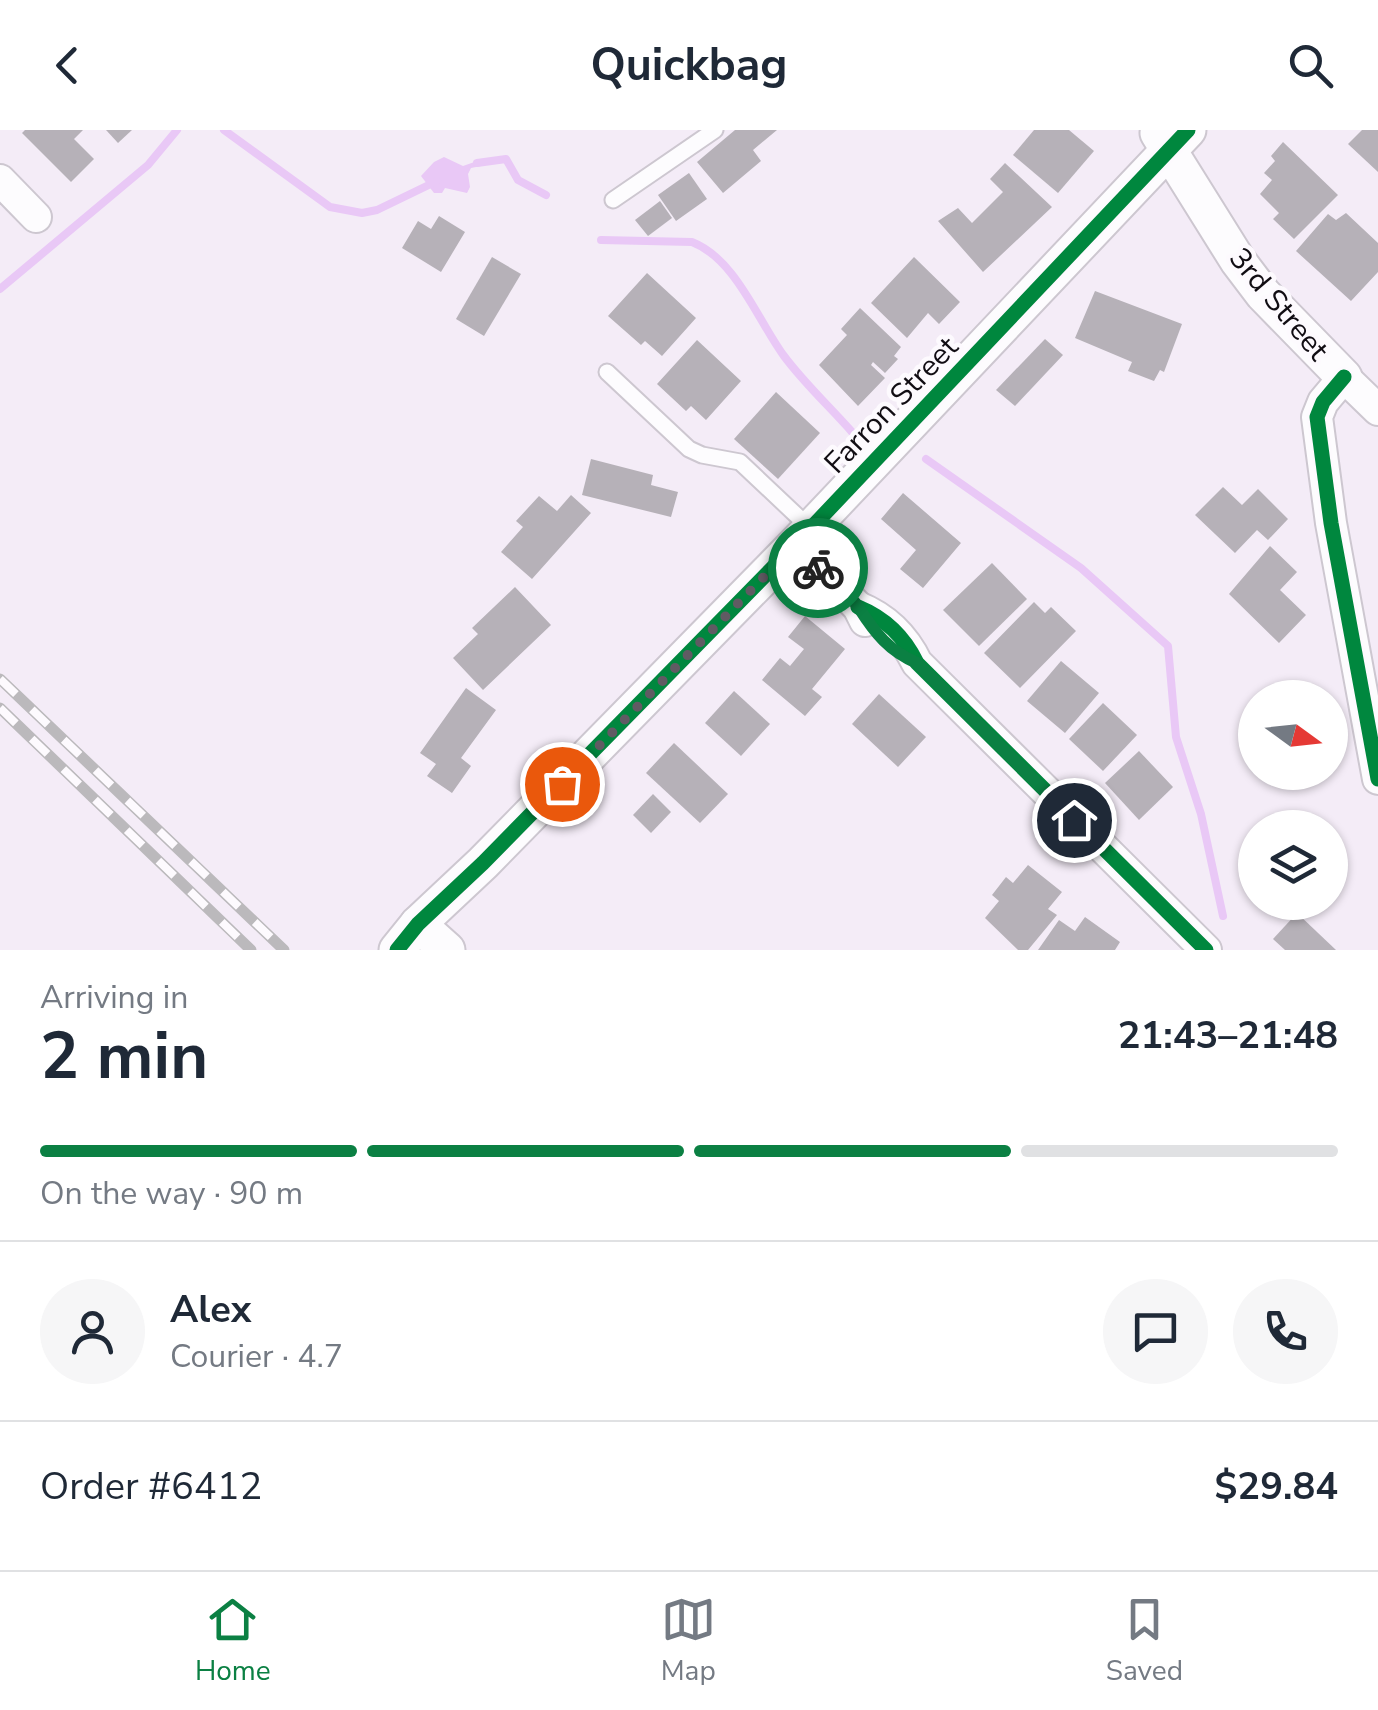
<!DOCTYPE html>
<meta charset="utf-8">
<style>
:root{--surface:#fff;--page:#f6f6f7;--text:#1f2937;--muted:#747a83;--line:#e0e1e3;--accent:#0b8043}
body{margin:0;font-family:"Nunito Sans",sans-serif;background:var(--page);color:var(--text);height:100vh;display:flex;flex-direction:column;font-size:38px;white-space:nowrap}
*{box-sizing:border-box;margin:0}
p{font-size:32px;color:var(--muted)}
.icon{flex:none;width:55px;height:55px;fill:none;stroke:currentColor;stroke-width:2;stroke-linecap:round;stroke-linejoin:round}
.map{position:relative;height:820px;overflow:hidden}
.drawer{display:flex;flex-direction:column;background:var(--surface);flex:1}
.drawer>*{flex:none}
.needle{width:65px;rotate:105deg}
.tools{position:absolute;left:1238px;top:550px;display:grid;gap:20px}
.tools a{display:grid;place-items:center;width:110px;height:110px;border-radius:50%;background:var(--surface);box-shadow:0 2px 8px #0004;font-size:50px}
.pin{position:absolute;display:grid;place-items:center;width:85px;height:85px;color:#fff;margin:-42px;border:5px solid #fff;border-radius:50%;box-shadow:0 2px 10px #0007}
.courier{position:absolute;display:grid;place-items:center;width:100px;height:100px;margin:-50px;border:8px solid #0b8043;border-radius:50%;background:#fff;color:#222;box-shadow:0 2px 12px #0007}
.headline em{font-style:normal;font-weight:700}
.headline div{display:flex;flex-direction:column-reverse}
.headline{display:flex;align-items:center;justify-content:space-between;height:170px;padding:0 40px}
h1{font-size:65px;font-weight:700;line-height:75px}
.bar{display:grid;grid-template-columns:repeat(4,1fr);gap:15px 10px;align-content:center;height:120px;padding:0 40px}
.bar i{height:12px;border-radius:8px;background:var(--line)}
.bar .selected{background:var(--accent)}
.bar p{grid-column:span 4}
.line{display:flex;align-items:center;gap:25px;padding:0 40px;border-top:2px solid var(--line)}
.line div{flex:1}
.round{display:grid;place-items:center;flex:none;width:105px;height:105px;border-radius:52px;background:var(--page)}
header{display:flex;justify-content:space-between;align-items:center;height:130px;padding:0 40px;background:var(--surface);font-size:45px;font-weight:700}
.dock{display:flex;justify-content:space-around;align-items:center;height:140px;border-top:2px solid var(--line);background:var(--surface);font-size:28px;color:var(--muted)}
.dock a{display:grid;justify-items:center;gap:5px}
.dock .selected{color:var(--accent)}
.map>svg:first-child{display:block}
</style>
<header><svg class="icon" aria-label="back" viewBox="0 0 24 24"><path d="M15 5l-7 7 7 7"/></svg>Quickbag<svg class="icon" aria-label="search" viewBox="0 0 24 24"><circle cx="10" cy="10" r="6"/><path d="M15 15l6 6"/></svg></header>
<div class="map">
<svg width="1378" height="820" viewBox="0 0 1378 820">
<rect width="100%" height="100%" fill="#f4ecf7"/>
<path fill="#e9c8f6" d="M 444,27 L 463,36 L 483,29 L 486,35 L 471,38 L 468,44 L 470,57 L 467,63 L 445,58 L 442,63 L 434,63 L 421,46 L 434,32 Z"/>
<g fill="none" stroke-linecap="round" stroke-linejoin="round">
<g stroke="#e9c8f6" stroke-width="8">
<path d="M 224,0 L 330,77 L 362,83 L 377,80 L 437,51"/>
<path d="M 477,33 L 506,29 L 518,50 L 546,65"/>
<path d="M 601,110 L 692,112 C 736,129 758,191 784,226 C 804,253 830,277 852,302"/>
<path d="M 0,159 L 148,35 L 177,0"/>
<path d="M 926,329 L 1081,438 L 1168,516 L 1176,607 L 1201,684 L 1223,786"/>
</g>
</g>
<g fill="#b6b1b8">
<path d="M 25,0 L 83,0 L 74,9 L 94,29 L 71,52 L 22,3 Z"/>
<path d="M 106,0 L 132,0 L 118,13 Z"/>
<path d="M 735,0 L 777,0 L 753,20 L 761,31 L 723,63 L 697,32 Z"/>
<path d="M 1034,0 L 1069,0 L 1094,21 L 1058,63 L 1013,25 Z"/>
<path d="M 1362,0 L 1378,0 L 1378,42 L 1348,14 Z"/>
<path d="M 1283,12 L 1338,65 L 1294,109 L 1273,89 L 1279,83 L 1260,64 L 1272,50 L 1264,43 L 1275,31 L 1271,26 Z"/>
<path d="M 1005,33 L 1052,77 L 983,142 L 938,91 L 958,78 L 972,93 L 1003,62 L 990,49 Z"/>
<path d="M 689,43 L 707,69 L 676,91 L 658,65 Z"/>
<path d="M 660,71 L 672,88 L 648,106 L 635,90 Z"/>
<path d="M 1346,83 L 1378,113 L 1378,142 L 1351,171 L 1296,121 L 1328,84 L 1336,90 Z"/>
<path d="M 439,86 L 465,102 L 441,142 L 402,118 L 418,91 L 431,99 Z"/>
<path d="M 492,127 L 521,144 L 484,206 L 456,189 Z"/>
<path d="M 914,127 L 960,172 L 939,194 L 928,183 L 907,208 L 871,173 Z"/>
<path d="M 647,143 L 696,188 L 662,226 L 645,211 L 641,215 L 608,186 Z"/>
<path d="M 1095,161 L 1182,194 L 1164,242 L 1160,240 L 1154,251 L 1128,241 L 1132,232 L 1075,208 Z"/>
<path d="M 860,178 L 901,217 L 894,226 L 898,229 L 885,243 L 873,232 L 871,235 L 885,248 L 858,276 L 819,235 L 847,205 L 841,199 Z"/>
<path d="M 1045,209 L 1063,225 L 1015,276 L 996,260 Z"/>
<path d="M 697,210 L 741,251 L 706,290 L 691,276 L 686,281 L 657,254 Z"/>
<path d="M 776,262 L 820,303 L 778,349 L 734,309 Z"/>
<path d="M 591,329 L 653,345 L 651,355 L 678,362 L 671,387 L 582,365 Z"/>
<path d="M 1223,357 L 1242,375 L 1258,359 L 1288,389 L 1268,410 L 1257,400 L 1235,423 L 1195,385 Z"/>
<path d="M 903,363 L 961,413 L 923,458 L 900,439 L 916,420 L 881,389 Z"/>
<path d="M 571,365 L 591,383 L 532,449 L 501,422 L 523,397 L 516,391 L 539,366 L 557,381 Z"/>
<path d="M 1270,416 L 1297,442 L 1280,460 L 1306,485 L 1279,513 L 1229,464 Z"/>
<path d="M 992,433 L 1027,469 L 979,516 L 943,480 Z"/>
<path d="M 515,457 L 551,495 L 483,560 L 453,528 L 478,504 L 472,498 Z"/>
<path d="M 1034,472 L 1045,483 L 1051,477 L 1076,501 L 1020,558 L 984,523 Z"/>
<path d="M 805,486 L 845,519 L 812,559 L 822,567 L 805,586 L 762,550 L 780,528 L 790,536 L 804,519 L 788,507 Z"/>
<path d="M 1061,531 L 1099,563 L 1065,603 L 1027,571 Z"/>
<path d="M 466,558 L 496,580 L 461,628 L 471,636 L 452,663 L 427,646 L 436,634 L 420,623 Z"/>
<path d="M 734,561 L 770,594 L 741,626 L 705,593 Z"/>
<path d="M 879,564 L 926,607 L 898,637 L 852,594 Z"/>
<path d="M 1103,573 L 1137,605 L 1103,641 L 1069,609 Z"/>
<path d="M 674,613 L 728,664 L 700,693 L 646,643 Z"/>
<path d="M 1139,621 L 1173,657 L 1139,690 L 1105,653 Z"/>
<path d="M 653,664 L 671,682 L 651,703 L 633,685 Z"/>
<path d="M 1028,735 L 1062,762 L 1048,779 L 1057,785 L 1028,820 L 1018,820 L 985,788 L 999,771 L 992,765 L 1006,747 L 1013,753 Z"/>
<path d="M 1297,783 L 1336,820 L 1285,820 L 1273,809 Z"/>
<path d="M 1085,787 L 1120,812 L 1115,820 L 1038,820 L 1059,790 L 1075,801 Z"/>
</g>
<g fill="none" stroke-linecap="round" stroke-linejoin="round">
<g stroke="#cdc7d0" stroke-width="19">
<g id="service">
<path d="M 613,70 L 715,0"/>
<path d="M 607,242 L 689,319 L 702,325 L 740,332 L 811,399"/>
</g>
</g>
<g stroke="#cdc7d0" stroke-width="34">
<g id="minor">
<path d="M 0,50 L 36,87"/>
<path d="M 1378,280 L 1344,247 L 1323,272 L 1317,287 L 1331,393 L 1378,649"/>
<path d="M 796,414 L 858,477 L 865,491"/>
<path d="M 858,477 C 885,488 904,506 917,533 L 1206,820"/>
</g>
</g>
<g stroke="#cdc7d0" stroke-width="39">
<g id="tertiary">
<path d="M 1158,3 L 1238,131 L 1263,164 L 1344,247"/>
<path d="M 418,794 L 447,820"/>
<path d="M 397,820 L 418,794 L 483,733 L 796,414 L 1188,0"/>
</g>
</g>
<use href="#service" stroke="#fdfcfe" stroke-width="15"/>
<use href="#minor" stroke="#fdfcfe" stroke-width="30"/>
<use href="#tertiary" stroke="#fdfcfe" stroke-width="35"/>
<g stroke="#bbb9bc" stroke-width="11">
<g id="rail">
<path d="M 0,549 L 284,820"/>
<path d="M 0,578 L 251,820"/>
</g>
</g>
<use href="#rail" stroke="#fdfafe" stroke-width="8" stroke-dasharray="22" stroke-linecap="butt"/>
<g stroke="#fdfafe" stroke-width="21">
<g id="cycleway">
<path d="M 1344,247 L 1323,272 L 1317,287 L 1331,393 L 1378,649"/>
<path d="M 858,477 C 885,488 904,506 917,533 L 1206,820"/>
<path d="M 397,820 L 418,794 L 483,733 L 796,414 L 1188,0"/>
</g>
</g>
<use href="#cycleway" stroke="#00873e" stroke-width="15"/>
</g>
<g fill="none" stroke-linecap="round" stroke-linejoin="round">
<path stroke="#605b63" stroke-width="10" stroke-dasharray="0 18" d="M 562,654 L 796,414 L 818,438"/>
<path stroke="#0b8043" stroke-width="12" d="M 818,438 C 831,451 849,463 859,478 C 875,503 889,521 917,533 L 1074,690"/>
</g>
<g text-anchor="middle" stroke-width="9" stroke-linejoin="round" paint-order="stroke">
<g font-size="30" fill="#110d13" stroke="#fdfafe">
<text transform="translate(1279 174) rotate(50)" y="10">3rd Street</text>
<text transform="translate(891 275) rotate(-46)" y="10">Farron Street</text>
</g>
</g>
</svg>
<div class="tools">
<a><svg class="needle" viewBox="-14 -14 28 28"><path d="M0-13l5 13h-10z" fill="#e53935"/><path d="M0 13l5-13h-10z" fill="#747a83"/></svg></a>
<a><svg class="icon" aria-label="layers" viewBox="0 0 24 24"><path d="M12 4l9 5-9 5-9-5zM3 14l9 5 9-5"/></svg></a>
</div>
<div class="pin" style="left:562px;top:654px;background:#ea580c"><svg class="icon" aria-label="bag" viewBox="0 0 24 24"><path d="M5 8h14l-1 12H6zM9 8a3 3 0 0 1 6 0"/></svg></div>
<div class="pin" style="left:1074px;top:690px;background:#1f2937"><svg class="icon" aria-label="home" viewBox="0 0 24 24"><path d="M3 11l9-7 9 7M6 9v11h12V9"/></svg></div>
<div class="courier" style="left:818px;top:438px"><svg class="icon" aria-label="bike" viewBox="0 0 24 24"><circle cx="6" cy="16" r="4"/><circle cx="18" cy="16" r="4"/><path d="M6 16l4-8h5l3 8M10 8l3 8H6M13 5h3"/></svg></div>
</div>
<section class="drawer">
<div class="headline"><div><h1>2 min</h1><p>Arriving in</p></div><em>21:43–21:48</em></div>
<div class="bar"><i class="selected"></i><i class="selected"></i><i class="selected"></i><i></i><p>On the way · 90 m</p></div>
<div class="line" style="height:180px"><a class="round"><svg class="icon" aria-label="person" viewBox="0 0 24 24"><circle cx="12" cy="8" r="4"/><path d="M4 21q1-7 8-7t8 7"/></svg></a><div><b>Alex</b><p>Courier · 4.7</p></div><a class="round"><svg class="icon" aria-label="chat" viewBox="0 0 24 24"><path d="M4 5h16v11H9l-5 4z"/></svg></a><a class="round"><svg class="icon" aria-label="phone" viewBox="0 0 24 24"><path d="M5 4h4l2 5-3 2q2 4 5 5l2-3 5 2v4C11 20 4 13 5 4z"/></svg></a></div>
<div class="line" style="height:130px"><div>Order #6412</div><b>$29.84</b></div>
</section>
<nav class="dock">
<a class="selected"><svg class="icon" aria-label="home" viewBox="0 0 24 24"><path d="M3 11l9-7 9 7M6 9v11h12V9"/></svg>Home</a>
<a><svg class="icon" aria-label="map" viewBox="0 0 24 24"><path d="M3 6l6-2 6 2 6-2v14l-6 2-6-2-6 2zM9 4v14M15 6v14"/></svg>Map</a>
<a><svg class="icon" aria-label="saved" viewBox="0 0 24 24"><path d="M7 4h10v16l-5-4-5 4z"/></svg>Saved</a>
</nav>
